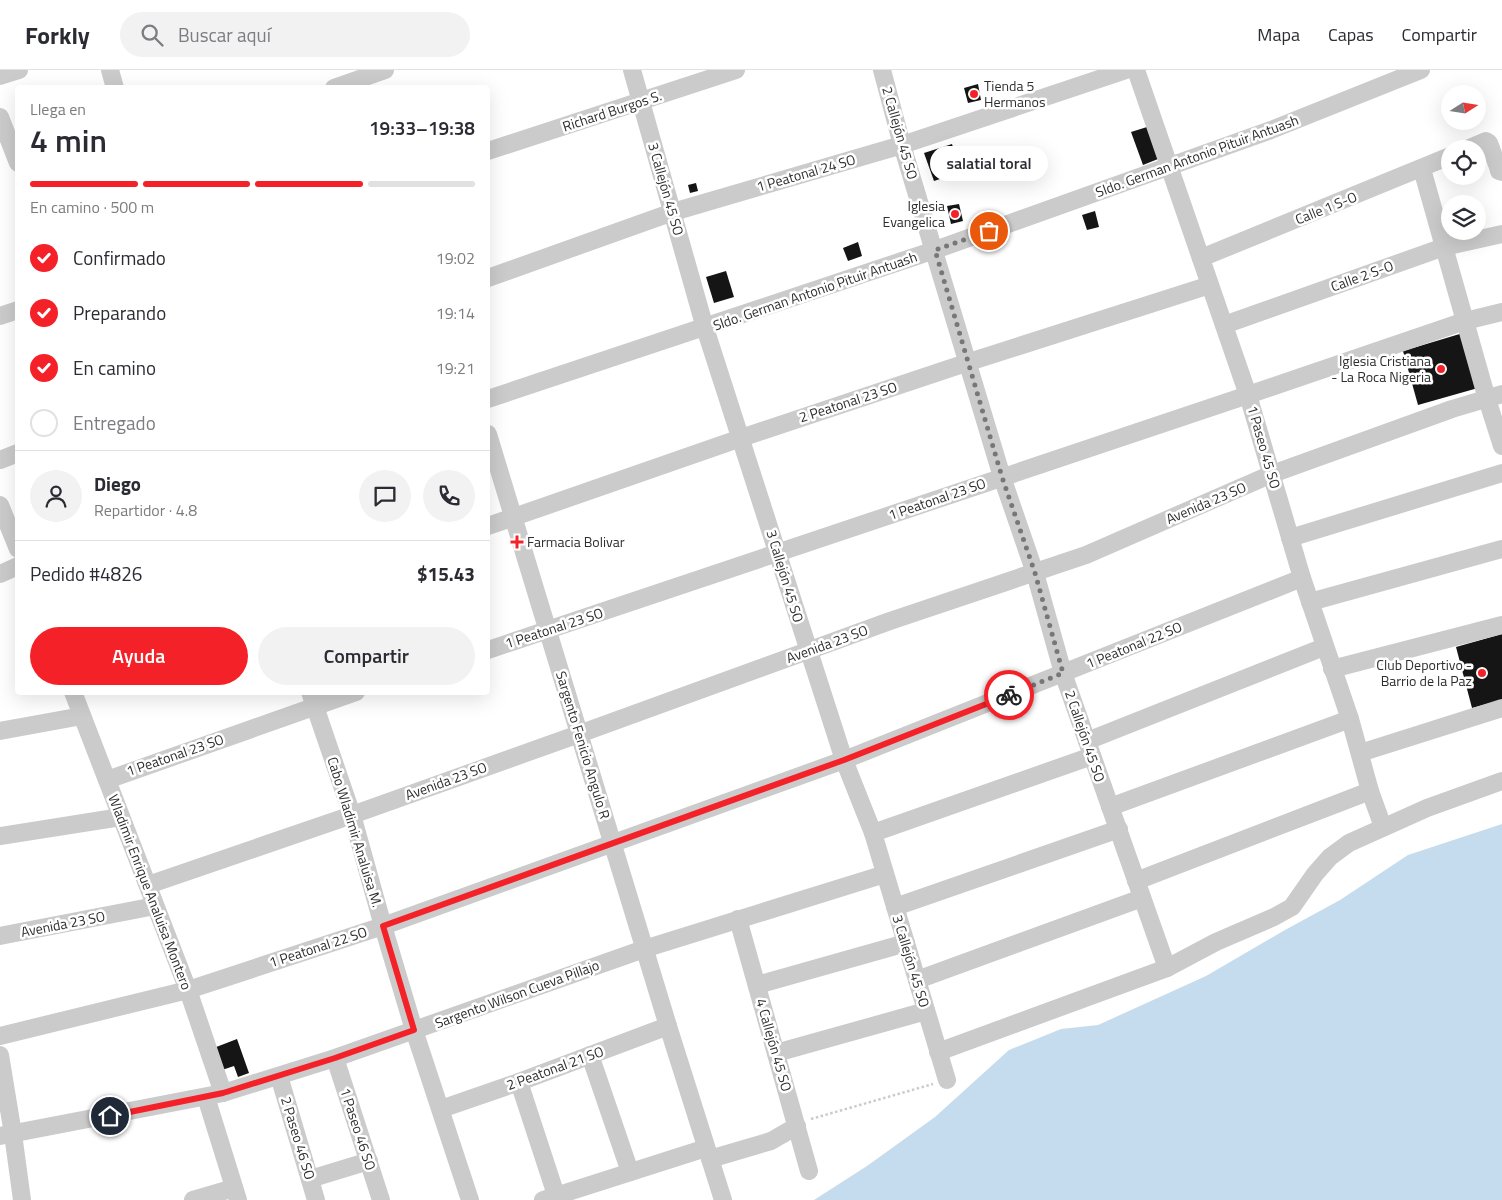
<!DOCTYPE html>
<html lang="es">
<meta charset="utf-8">
<style>
:root{--surface:#fff;--page:#f2f2f3;--text:#2b2b33;--muted:#7c7c81;--line:#e1e1e2;--accent:#f42228}
body{margin:0;font-family:"Titillium Web",sans-serif;background:var(--page);color:var(--text);height:100vh;display:flex;flex-direction:column;font-size:19px;white-space:nowrap}
*{box-sizing:border-box;margin:0}
p{font-size:16px;color:var(--muted)}
.icon{flex:none;width:28px;height:28px;fill:none;stroke:currentColor;stroke-width:2;stroke-linecap:round;stroke-linejoin:round}
.map{position:relative;flex:1;overflow:hidden}
.side{position:absolute;left:15px;top:15px;width:475px;height:610px;display:flex;flex-direction:column;background:var(--surface);border-radius:5px;box-shadow:0 5px 20px #0002}
.side>*{flex:none}
.needle{width:32px;rotate:78deg}
.fabs{position:absolute;left:1441px;top:15px;display:grid;gap:10px}
.fabs a{display:grid;place-items:center;width:45px;height:45px;border-radius:50%;background:var(--surface);box-shadow:0 5px 20px #0002;font-size:25px}
.pin{position:absolute;display:grid;place-items:center;width:42px;height:42px;color:#fff;margin:-21px;border:2px solid #fff;border-radius:50%;box-shadow:0 1px 5px #0007}
.courier{position:absolute;display:grid;place-items:center;width:50px;height:50px;margin:-25px;border:4px solid #f42228;border-radius:50%;background:#fff;color:#222;box-shadow:0 1px 6px #0007}
.bubble{position:absolute;height:35px;border-radius:18px;background:var(--surface);box-shadow:0 5px 20px #0002;font-size:16px;font-weight:600;line-height:35px;text-align:center}
.headline em{font-style:normal;font-weight:600}
.headline div{display:flex;flex-direction:column-reverse}
.headline{display:flex;align-items:center;justify-content:space-between;height:85px;padding:0 15px}
h1{font-size:32px;font-weight:600;line-height:38px}
.bar{display:grid;grid-template-columns:repeat(4,1fr);gap:8px 5px;align-content:center;height:60px;padding:0 15px}
.bar i{height:6px;border-radius:4px;background:var(--line)}
.bar .current{background:var(--accent)}
.bar p{grid-column:span 4}
.line{display:flex;align-items:center;gap:12px;padding:0 15px;border-top:1px solid var(--line)}
.line div{flex:1}
.round{display:grid;place-items:center;flex:none;width:52px;height:52px;border-radius:26px;background:var(--page)}
ol{padding:0 15px;list-style:none}
li{display:flex;align-items:center;gap:15px;height:55px}
li p{margin-inline-start:auto}
li .icon{padding:5px;border-radius:50%;background:var(--accent);color:#fff;stroke-width:4}
li:last-child{color:var(--muted)}
li i{width:28px;height:28px;border:2px solid var(--line);border-radius:50%}
.cta{display:flex;gap:10px;margin-top:auto;padding:10px 15px}
.cta a{flex:1;height:58px;border-radius:30px;background:var(--accent);color:#fff;font-size:20px;font-weight:600;line-height:58px;text-align:center}
.cta a+a{background:var(--page);color:var(--text)}
header{display:flex;align-items:center;gap:30px;box-sizing:border-box;height:70px;padding:0 25px;background:var(--surface);border-bottom:1px solid var(--line)}
header strong{font-size:24px}
nav{display:flex;gap:28px;margin-inline-start:auto;font-size:18px}
.search{width:350px;height:45px;background:var(--page);display:flex;align-items:center;gap:12px;box-sizing:border-box;padding:0 18px;border-radius:28px;color:var(--muted);font-size:19px}
.map>svg:first-child{display:block}
</style>
<header>
<strong>Forkly</strong>
<div class="search"><svg class="icon" aria-label="search" viewBox="0 0 24 24"><circle cx="10" cy="10" r="6"/><path d="M15 15l6 6"/></svg>Buscar aquí</div>
<nav><a>Mapa</a><a>Capas</a><a>Compartir</a></nav>
</header>
<div class="map">
<svg width="1502" height="1130" viewBox="0 0 1502 1130">
<rect width="100%" height="100%" fill="#fff"/>
<path fill="#c5dcee" d="M 1502,754 L 1502,1130 L 814,1130 L 867,1096 L 935,1047 L 1009,980 L 1061,959 L 1098,955 L 1206,906 L 1285,860 L 1340,830 L 1408,785 Z"/>
<g fill="#151515">
<path d="M 978,14 L 981,30 L 968,33 L 964,18 Z"/>
<path d="M 1147,57 L 1158,89 L 1143,95 L 1131,62 Z"/>
<path d="M 952,74 L 961,102 L 934,111 L 924,83 Z"/>
<path d="M 696,113 L 698,121 L 690,123 L 688,115 Z"/>
<path d="M 959,134 L 963,151 L 951,154 L 947,136 Z"/>
<path d="M 1095,141 L 1099,157 L 1087,160 L 1082,145 Z"/>
<path d="M 858,172 L 862,186 L 848,191 L 843,178 Z"/>
<path d="M 726,201 L 734,227 L 714,233 L 706,207 Z"/>
<path d="M 1463,263 L 1478,318 L 1418,335 L 1403,281 Z"/>
<path d="M 1502,564 L 1502,630 L 1472,638 L 1456,577 Z"/>
<path d="M 237,969 L 249,1003 L 238,1007 L 234,996 L 219,1001 L 211,979 Z"/>
</g>
<g fill="none" stroke-linecap="round" stroke-linejoin="round">
<path stroke="#cbcbcb" stroke-width="2.5" stroke-dasharray="2.5 2.5" stroke-linecap="butt" d="M 811,1049 L 933,1014"/>
<g stroke="#cbcbcb" stroke-width="18">
<path d="M 110,0 L 115,18"/>
<path d="M 632,0 L 705,258 L 844,690 L 873,763 L 947,1010"/>
<path d="M 882,0 L 902,75 L 1002,407 L 1035,503 L 1063,603 L 1167,898"/>
<path d="M 1136,0 L 1248,325 L 1302,508 L 1350,649 L 1370,721 L 1383,757"/>
<path d="M 0,6 L 19,0"/>
<path d="M 334,18 L 385,0"/>
<path d="M 0,47 L 18,93"/>
<path d="M 1467,79 L 1486,71 L 1489,73 L 1498,97 L 1499,101 L 1502,102"/>
<path d="M 488,81 L 736,0"/>
<path d="M 1422,99 L 1487,329 L 1502,376"/>
<path d="M 1201,188 L 1450,86"/>
<path d="M 488,208 L 673,142 L 902,75 L 1126,0"/>
<path d="M 0,246 L 18,240"/>
<path d="M 1224,255 L 1444,177 L 1502,164"/>
<path d="M 488,329 L 935,180 L 1271,60 L 1421,0"/>
<path d="M 488,364 L 668,956 L 723,1130"/>
<path d="M 0,390 L 18,383"/>
<path d="M 0,435 L 18,479"/>
<path d="M 488,456 L 741,368 L 969,292 L 1210,215"/>
<path d="M 1290,468 L 1502,403"/>
<path d="M 0,504 L 18,496"/>
<path d="M 1310,532 L 1502,479"/>
<path d="M 488,580 L 1248,325 L 1465,251 L 1502,242"/>
<path d="M 1332,599 L 1502,555"/>
<path d="M 73,622 L 188,920 L 223,1023"/>
<path d="M 310,622 L 352,745 L 383,856 L 414,960 L 470,1130"/>
<path d="M 0,661 L 82,646"/>
<path d="M 1087,671 L 1324,577"/>
<path d="M 1360,683 L 1502,638"/>
<path d="M 107,710 L 356,622"/>
<path d="M 1110,737 L 1350,649"/>
<path d="M 873,763 L 1092,686"/>
<path d="M 0,766 L 121,747"/>
<path d="M 1136,811 L 1370,721"/>
<path d="M 148,815 L 352,745 L 579,664 L 890,551 L 1086,485 L 1272,404 L 1452,339 L 1502,324"/>
<path d="M 895,837 L 1119,759"/>
<path d="M 738,849 L 809,1101"/>
<path d="M 0,866 L 155,836"/>
<path d="M 917,910 L 1142,828"/>
<path d="M 757,915 L 906,873"/>
<path d="M 0,966 L 188,920 L 383,856 L 844,690 L 1302,508"/>
<path d="M 938,982 L 1167,898 L 1216,872 L 1274,847 L 1292,837 L 1315,804 L 1330,787 L 1349,773 L 1427,738 L 1502,711"/>
<path d="M 776,983 L 926,941"/>
<path d="M 0,985 L 13,1064 L 22,1130"/>
<path d="M 590,985 L 630,1102"/>
<path d="M 335,988 L 381,1130"/>
<path d="M 279,1006 L 316,1130"/>
<path d="M 519,1012 L 556,1125"/>
<path d="M 206,1027 L 238,1130"/>
<path d="M 441,1039 L 519,1012 L 668,956"/>
<path d="M 0,1066 L 223,1023 L 335,988 L 644,879 L 885,804"/>
<path d="M 710,1089 L 771,1071 L 797,1056"/>
<path d="M 310,1109 L 369,1091"/>
<path d="M 193,1130 L 234,1118"/>
<path d="M 543,1130 L 706,1078"/>
</g>
</g>
<g fill="none" stroke-linecap="round" stroke-linejoin="round">
<path stroke="#777" stroke-width="5" stroke-dasharray="0 9" d="M 989,161 L 935,180 L 1002,407 L 1035,503 L 1063,603 L 1009,625"/>
<path stroke="#f42228" stroke-width="6" d="M 110,1046 L 223,1023 L 335,988 L 414,960 L 383,856 L 844,690 L 1009,625"/>
</g>
<g fill="#f42228" stroke="#fff" stroke-width="2">
<circle cx="974" cy="24" r="5"/>
<circle cx="955" cy="144" r="5"/>
<circle cx="1441" cy="299" r="5"/>
<path d="M514.5 464.5h5v5h5v5h-5v5h-5v-5h-5v-5h5z"/>
<circle cx="1482" cy="603" r="5"/>
</g>
<g text-anchor="middle" stroke-width="5" stroke-linejoin="round" paint-order="stroke">
<g font-size="14" fill="#2e2e2e" stroke="#fff" text-anchor="end">
<text x="984" y="21" text-anchor="start">Tienda 5<tspan x="984" dy="16">Hermanos</tspan></text>
<text x="945" y="141">Iglesia<tspan x="945" dy="16">Evangelica</tspan></text>
<text x="1431" y="296">Iglesia Cristiana<tspan x="1431" dy="16">- La Roca Nigeria</tspan></text>
<text x="527" y="477" text-anchor="start">Farmacia Bolivar</text>
<text x="1472" y="600">Club Deportivo -<tspan x="1472" dy="16">Barrio de la Paz</tspan></text>
</g>
<g font-size="14" fill="#2e2e2e" stroke="#fff">
<text transform="translate(612 41) rotate(-18)" y="5">Richard Burgos S.</text>
<text transform="translate(900 63) rotate(74)" y="5">2 Callejón 45 SO</text>
<text transform="translate(1197 86) rotate(-20)" y="5">Sldo. German Antonio Pituir Antuash</text>
<text transform="translate(806 103) rotate(-16)" y="5">1 Peatonal 24 SO</text>
<text transform="translate(666 119) rotate(74)" y="5">3 Callejón 45 SO</text>
<text transform="translate(1326 138) rotate(-22)" y="5">Calle 1 S-O</text>
<text transform="translate(1362 206) rotate(-20)" y="5">Calle 2 S-O</text>
<text transform="translate(815 221) rotate(-19)" y="5">Sldo. German Antonio Pituir Antuash</text>
<text transform="translate(848 332) rotate(-18)" y="5">2 Peatonal 23 SO</text>
<text transform="translate(1264 377) rotate(74)" y="5">1 Paseo 45 SO</text>
<text transform="translate(937 429) rotate(-19)" y="5">1 Peatonal 23 SO</text>
<text transform="translate(1206 433) rotate(-23)" y="5">Avenida 23 SO</text>
<text transform="translate(785 506) rotate(73)" y="5">3 Callejón 45 SO</text>
<text transform="translate(554 558) rotate(-18)" y="5">1 Peatonal 23 SO</text>
<text transform="translate(827 574) rotate(-20)" y="5">Avenida 23 SO</text>
<text transform="translate(1134 575) rotate(-22)" y="5">1 Peatonal 22 SO</text>
<text transform="translate(1085 666) rotate(71)" y="5">2 Callejón 45 SO</text>
<text transform="translate(583 675) rotate(73)" y="5">Sargento Fenicio Angulo R</text>
<text transform="translate(175 685) rotate(-19)" y="5">1 Peatonal 23 SO</text>
<text transform="translate(446 711) rotate(-20)" y="5">Avenida 23 SO</text>
<text transform="translate(355 762) rotate(73)" y="5">Cabo Wladimir Analuisa M.</text>
<text transform="translate(150 822) rotate(69)" y="5">Wladimir Enrique Analuisa Montero</text>
<text transform="translate(63 854) rotate(-11)" y="5">Avenida 23 SO</text>
<text transform="translate(318 877) rotate(-18)" y="5">1 Peatonal 22 SO</text>
<text transform="translate(911 891) rotate(73)" y="5">3 Callejón 45 SO</text>
<text transform="translate(517 924) rotate(-20)" y="5">Sargento Wilson Cueva Pillajo</text>
<text transform="translate(774 975) rotate(74)" y="5">4 Callejón 45 SO</text>
<text transform="translate(555 998) rotate(-20)" y="5">2 Peatonal 21 SO</text>
<text transform="translate(358 1059) rotate(72)" y="5">1 Paseo 46 SO</text>
<text transform="translate(298 1068) rotate(73)" y="5">2 Paseo 46 SO</text>
</g>
</g>
</svg>
<div class="fabs">
<a><svg class="needle" viewBox="-14 -14 28 28"><path d="M0-13l5 13h-10z" fill="#e53935"/><path d="M0 13l5-13h-10z" fill="#7c7c81"/></svg></a>
<a><svg class="icon" aria-label="locate" viewBox="0 0 24 24"><circle cx="12" cy="12" r="6"/><path d="M12 2v4M12 18v4M2 12h4M18 12h4"/></svg></a>
<a><svg class="icon" aria-label="layers" viewBox="0 0 24 24"><path d="M12 4l9 5-9 5-9-5zM3 14l9 5 9-5"/></svg></a>
</div>
<div class="pin" style="left:989px;top:161px;background:#ea580c"><svg class="icon" aria-label="bag" viewBox="0 0 24 24"><path d="M5 8h14l-1 12H6zM9 8a3 3 0 0 1 6 0"/></svg></div>
<div class="pin" style="left:110px;top:1046px;background:#1f2937"><svg class="icon" aria-label="home" viewBox="0 0 24 24"><path d="M3 11l9-7 9 7M6 9v11h12V9"/></svg></div>
<div class="courier" style="left:1009px;top:625px"><svg class="icon" aria-label="bike" viewBox="0 0 24 24"><circle cx="6" cy="16" r="4"/><circle cx="18" cy="16" r="4"/><path d="M6 16l4-8h5l3 8M10 8l3 8H6M13 5h3"/></svg></div>
<div class="bubble" style="left:930px;top:76px;width:118px">salatial toral</div>
<section class="side">
<div class="headline"><div><h1>4 min</h1><p>Llega en</p></div><em>19:33–19:38</em></div>
<div class="bar"><i class="current"></i><i class="current"></i><i class="current"></i><i></i><p>En camino · 500 m</p></div>
<ol>
<li><svg class="icon" aria-label="check" viewBox="0 0 24 24"><path d="M5 12l5 5 9-10"/></svg>Confirmado<p>19:02</p></li>
<li><svg class="icon" aria-label="check" viewBox="0 0 24 24"><path d="M5 12l5 5 9-10"/></svg>Preparando<p>19:14</p></li>
<li><svg class="icon" aria-label="check" viewBox="0 0 24 24"><path d="M5 12l5 5 9-10"/></svg>En camino<p>19:21</p></li>
<li><i></i>Entregado</li>
</ol>
<div class="line" style="height:90px"><a class="round"><svg class="icon" aria-label="person" viewBox="0 0 24 24"><circle cx="12" cy="8" r="4"/><path d="M4 21q1-7 8-7t8 7"/></svg></a><div><b>Diego</b><p>Repartidor · 4.8</p></div><a class="round"><svg class="icon" aria-label="chat" viewBox="0 0 24 24"><path d="M4 5h16v11H9l-5 4z"/></svg></a><a class="round"><svg class="icon" aria-label="phone" viewBox="0 0 24 24"><path d="M5 4h4l2 5-3 2q2 4 5 5l2-3 5 2v4C11 20 4 13 5 4z"/></svg></a></div>
<div class="line" style="height:65px"><div>Pedido #4826</div><b>$15.43</b></div>
<div class="cta"><a>Ayuda</a><a>Compartir</a></div>
</section>
</div>
